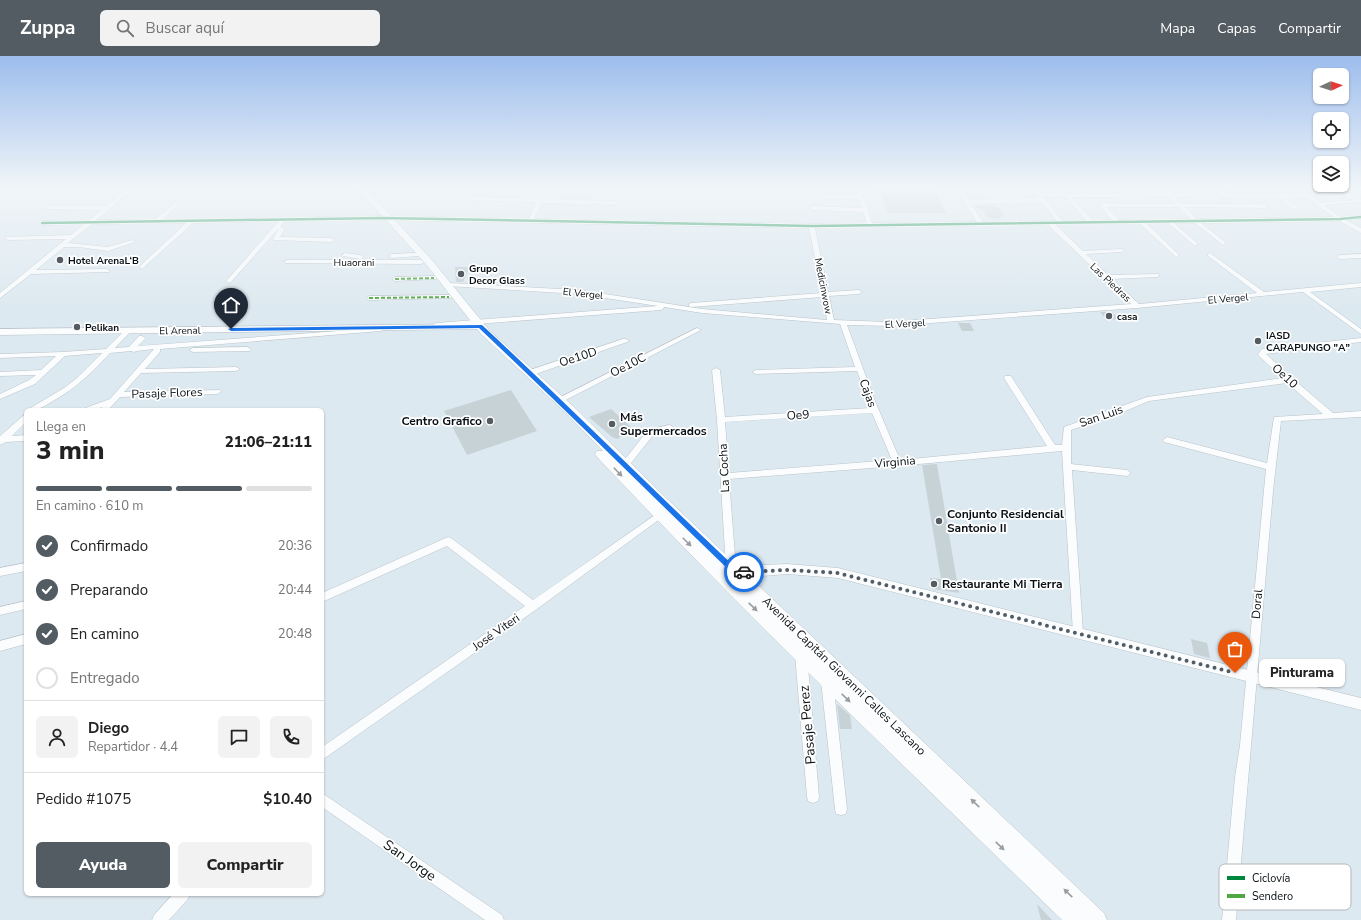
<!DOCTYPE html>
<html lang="es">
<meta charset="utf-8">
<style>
:root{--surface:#fff;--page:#f2f2f2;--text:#222;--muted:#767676;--line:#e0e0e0;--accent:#535c62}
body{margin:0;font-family:"Nunito Sans",sans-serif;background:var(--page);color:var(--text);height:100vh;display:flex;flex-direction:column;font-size:15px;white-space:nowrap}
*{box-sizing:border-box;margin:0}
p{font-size:13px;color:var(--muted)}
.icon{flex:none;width:22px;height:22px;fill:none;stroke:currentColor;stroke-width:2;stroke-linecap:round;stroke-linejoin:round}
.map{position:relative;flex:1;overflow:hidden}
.drawer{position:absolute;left:24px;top:352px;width:300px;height:488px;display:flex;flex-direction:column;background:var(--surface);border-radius:6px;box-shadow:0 1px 3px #0004}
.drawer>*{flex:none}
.needle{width:26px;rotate:86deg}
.tools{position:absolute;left:1313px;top:12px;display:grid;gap:8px}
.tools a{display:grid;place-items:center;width:36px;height:36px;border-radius:6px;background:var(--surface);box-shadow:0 1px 3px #0004;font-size:20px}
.pin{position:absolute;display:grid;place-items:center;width:34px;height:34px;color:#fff;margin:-41px -17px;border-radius:50% 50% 50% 0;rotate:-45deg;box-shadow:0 0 4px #0007}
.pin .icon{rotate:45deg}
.courier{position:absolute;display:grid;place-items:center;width:40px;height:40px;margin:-20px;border:3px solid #1a73e8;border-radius:50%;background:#fff;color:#222;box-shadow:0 1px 5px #0007}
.bubble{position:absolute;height:28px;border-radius:6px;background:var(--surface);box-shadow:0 1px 3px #0004;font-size:13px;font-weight:800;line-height:28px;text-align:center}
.summary em{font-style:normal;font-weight:800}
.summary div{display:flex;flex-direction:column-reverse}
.summary{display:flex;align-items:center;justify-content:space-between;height:68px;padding:0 12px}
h1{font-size:26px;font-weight:800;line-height:30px}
.bar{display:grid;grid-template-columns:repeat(4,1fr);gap:6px 4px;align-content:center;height:48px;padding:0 12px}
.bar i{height:5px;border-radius:3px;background:var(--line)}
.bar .selected{background:var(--accent)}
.bar p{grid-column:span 4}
.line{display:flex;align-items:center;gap:10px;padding:0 12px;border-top:1px solid var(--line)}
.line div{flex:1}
.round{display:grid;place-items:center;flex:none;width:42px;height:42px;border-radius:6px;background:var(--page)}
ol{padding:0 12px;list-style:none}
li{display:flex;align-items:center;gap:12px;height:44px}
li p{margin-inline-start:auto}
li .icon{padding:4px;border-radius:50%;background:var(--accent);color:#fff;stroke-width:4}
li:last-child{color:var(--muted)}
li i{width:22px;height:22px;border:2px solid var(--line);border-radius:50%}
.cta{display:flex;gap:8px;margin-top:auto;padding:8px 12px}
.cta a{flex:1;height:46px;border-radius:6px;background:var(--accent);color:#fff;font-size:16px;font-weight:800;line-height:46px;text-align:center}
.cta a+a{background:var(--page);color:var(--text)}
header{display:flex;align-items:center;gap:24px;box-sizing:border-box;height:56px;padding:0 20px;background:var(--accent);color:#fff}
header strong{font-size:19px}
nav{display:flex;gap:22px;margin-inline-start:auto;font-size:14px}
.search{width:280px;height:36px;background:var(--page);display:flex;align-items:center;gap:10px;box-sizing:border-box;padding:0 14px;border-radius:6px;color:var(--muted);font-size:15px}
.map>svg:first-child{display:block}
</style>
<header>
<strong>Zuppa</strong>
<div class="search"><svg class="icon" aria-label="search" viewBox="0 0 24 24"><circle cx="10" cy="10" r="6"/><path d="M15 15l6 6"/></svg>Buscar aquí</div>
<nav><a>Mapa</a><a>Capas</a><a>Compartir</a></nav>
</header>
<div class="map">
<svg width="1361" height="864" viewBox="0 0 1361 864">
<rect width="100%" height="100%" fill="#dde9f0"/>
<g fill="#c7d2d6">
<path d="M 878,132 L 933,132 L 946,157 L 887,157 Z"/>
<path d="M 982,149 L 991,149 L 1000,152 L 1002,157 L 1006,158 L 998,163 L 988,161 L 985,159 L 984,155 L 974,151 Z"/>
<path d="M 455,211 L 470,211 L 463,226 L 456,226 Z"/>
<path d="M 1100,256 L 1112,256 L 1119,263 L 1107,264 Z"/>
<path d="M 958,267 L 970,267 L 974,275 L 962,275 Z"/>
<path d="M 511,334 L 537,375 L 467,399 L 444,355 Z"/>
<path d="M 611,353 L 634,374 L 617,383 L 612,381 L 589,361 Z"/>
<path d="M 937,408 L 959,537 L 932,533 L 930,522 L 941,523 L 922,409 Z"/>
<path d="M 1191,583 L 1207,587 L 1210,602 L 1194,598 Z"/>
<path d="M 837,648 L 850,659 L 852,673 L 840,673 Z"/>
<path d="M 1037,848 L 1052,864 L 1041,864 Z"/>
</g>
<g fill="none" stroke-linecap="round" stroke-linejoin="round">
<g stroke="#b9c2c8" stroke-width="1">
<g id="minor">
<path d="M 129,132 L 135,132 L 96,164 L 155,164 L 176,146 L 178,147 L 178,149 L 162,164 L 383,160 L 529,163 L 536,146 L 468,144 L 467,143 L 470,141 L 615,145 L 618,147 L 615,149 L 542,147 L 534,163 L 812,168 L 867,168 L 863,156 L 812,154 L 809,152 L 812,150 L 862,152 L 859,143 L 827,143 L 824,141 L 827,139 L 858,139 L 855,132 L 861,132 L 872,167 L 977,166 L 955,132 L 961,132 L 969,144 L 1039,142 L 1031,132 L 1037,132 L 1041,137 L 1120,138 L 1121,139 L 1118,141 L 1071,141 L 1093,165 L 1112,164 L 1099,149 L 1102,147 L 1176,148 L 1169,141 L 1147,140 L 1140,134 L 1146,132 L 1159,133 L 1148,135 L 1150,137 L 1165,137 L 1160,132 L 1166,132 L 1171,137 L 1184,137 L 1176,132 L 1183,132 L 1193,139 L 1190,141 L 1175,141 L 1182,148 L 1265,148 L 1268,150 L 1265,152 L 1185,151 L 1197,163 L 1340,161 L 1361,159 L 1361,163 L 1340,165 L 1201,167 L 1225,186 L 1226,187 L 1223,189 L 1195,167 L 1174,167 L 1197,187 L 1198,188 L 1195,190 L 1168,167 L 1146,167 L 1178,198 L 1178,200 L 1176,201 L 1139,167 L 1055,168 L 1083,195 L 1123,193 L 1123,195 L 1121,196 L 1086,198 L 1108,219 L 1159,218 L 1159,220 L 1157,221 L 1112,223 L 1139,248 L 1257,237 L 1208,200 L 1208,198 L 1210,197 L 1264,236 L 1361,227 L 1361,231 L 1310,236 L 1361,273 L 1361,278 L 1303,236 L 1137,252 L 889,270 L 847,269 L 875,345 L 900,404 L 1047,390 L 1004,322 L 1005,320 L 1011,320 L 1055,389 L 1062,389 L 1064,371 L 1147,341 L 1283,322 L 1259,300 L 1258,298 L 1262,293 L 1361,282 L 1361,286 L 1266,298 L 1292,322 L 1333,357 L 1361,355 L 1361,361 L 1281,365 L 1273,435 L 1236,864 L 1222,864 L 1235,721 L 1240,689 L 1266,413 L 1164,386 L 1163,384 L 1167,381 L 1267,407 L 1274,361 L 1323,358 L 1287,327 L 1149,345 L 1116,359 L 1071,374 L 1071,408 L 1127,414 L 1131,417 L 1127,420 L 1072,414 L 1083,577 L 1082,580 L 1078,581 L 1074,580 L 1073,577 L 1062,395 L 897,410 L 729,423 L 736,512 L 735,515 L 731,516 L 727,515 L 726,512 L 717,364 L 712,314 L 716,312 L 720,314 L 725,361 L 870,352 L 857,315 L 756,318 L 752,316 L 756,314 L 855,311 L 840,268 L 702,257 L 664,251 L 663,253 L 661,254 L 436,271 L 433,269 L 436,267 L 658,250 L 579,238 L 447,230 L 447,228 L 449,227 L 579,234 L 702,253 L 827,264 L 823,241 L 691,251 L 688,249 L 691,247 L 822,237 L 809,172 L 383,164 L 285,165 L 280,171 L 285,172 L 280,181 L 331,182 L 334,184 L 331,186 L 274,184 L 273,183 L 279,172 L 231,226 L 229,227 L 226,225 L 227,224 L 279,165 L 193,167 L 142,213 L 139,211 L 140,210 L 186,167 L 92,168 L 68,187 L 108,191 L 132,184 L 135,186 L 108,195 L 79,191 L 64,191 L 36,214 L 107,213 L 110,215 L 109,216 L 31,218 L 0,242 L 0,237 L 66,183 L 8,184 L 5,182 L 6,181 L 71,179 L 84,168 L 42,169 L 39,167 L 42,165 L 89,165 L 102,154 L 49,153 L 46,151 L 47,150 L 106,150 ZM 1043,141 L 1066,141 L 1087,165 L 1062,165 ZM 1042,146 L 1057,165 L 983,166 L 971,148 ZM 1106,151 L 1179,151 L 1191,163 L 1119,164 ZM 1048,169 L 1131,248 L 889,266 L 834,264 L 829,240 L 859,238 L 862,236 L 859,234 L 828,236 L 815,172 ZM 872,357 L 892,404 L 729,417 L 725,366 Z"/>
<path d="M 1212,132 L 1219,132 L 1228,138 L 1307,138 L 1310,140 L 1307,142 L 1285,142 L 1297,151 L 1298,152 L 1295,154 L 1278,142 L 1228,142 L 1222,140 Z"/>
<path d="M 1330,132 L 1338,132 L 1361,144 L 1361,146 L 1318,150 L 1317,149 L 1320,147 L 1353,144 Z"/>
<path d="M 345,197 L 361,199 L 364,201 L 361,203 L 343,200 L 342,199 Z"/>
<path d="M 416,197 L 419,199 L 418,200 L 392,202 L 389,200 L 392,198 Z"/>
<path d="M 1361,198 L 1361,202 L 1340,203 L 1337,201 L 1340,199 Z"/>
<path d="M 287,204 L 421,204 L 424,206 L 421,208 L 285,207 L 284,206 Z"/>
<path d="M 434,220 L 436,221 L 436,223 L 395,225 L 392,223 L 395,221 Z"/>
<path d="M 449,239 L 451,240 L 451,242 L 369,244 L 366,242 L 369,240 Z"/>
<path d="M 379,272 L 383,274 L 381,275 L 160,293 L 160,296 L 145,313 L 236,311 L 240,313 L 236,315 L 141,317 L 124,336 L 220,334 L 221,336 L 217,338 L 120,341 L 108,354 L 100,354 L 102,351 L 95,354 L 84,354 L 85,352 L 110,343 L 154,293 L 137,295 L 134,296 L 131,295 L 110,297 C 91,317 78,331 53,345 C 43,351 39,354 27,354 L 64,332 L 77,322 L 102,297 L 65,300 L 35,328 L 0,343 L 0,338 L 29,324 L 36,319 L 0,320 L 0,316 L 41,314 L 56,300 L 0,302 L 0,298 L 63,296 L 106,293 L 125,274 L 127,273 L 131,275 L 115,292 L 129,291 L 139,280 L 142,280 L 146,282 L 138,290 Z"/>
<path d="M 697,272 L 701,274 L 699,275 L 562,346 L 556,346 L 555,344 Z"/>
<path d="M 623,283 L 626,283 L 630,285 L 533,319 L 527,319 L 526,317 L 527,315 Z"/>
<path d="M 247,291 L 251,293 L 250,295 L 193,296 L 189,294 L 193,292 Z"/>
<path d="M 26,359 L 26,366 L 12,380 L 26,379 L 26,385 L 6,386 L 0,389 L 0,380 L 23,360 Z"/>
<path d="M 669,369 L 672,370 L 673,372 L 672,374 L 654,378 L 628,411 L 622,411 L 621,409 L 622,407 L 648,374 Z"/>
<path d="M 665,452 L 670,455 L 668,457 L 537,553 L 322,704 L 322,691 L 525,550 L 447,490 L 322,546 L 322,537 L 448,481 L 451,482 L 533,544 Z"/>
<path d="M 26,507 L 26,515 L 0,520 L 0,512 Z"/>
<path d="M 26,545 L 26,553 L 0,559 L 0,551 Z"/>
<path d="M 26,578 L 26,588 L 0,595 L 0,585 Z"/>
<path d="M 801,593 L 805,595 L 807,598 L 819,741 L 818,745 L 813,747 L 808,745 L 807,741 L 795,598 L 797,595 Z"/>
<path d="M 827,620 L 831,621 L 833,625 L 847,753 L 846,758 L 841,759 L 836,758 L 835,753 L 821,625 L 823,621 Z"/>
<path d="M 322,737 L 502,859 L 504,864 L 485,864 L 322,751 Z"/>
<path d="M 173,838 L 190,838 L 188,843 L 169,864 L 152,864 L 154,859 Z"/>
</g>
</g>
<g stroke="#b9c2c8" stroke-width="1">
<g id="tertiary">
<path d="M 1293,132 L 1301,132 L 1342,162 L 1361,172 L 1361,177 L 1338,164 Z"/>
<path d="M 481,268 L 484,269 L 485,271 L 484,273 L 0,279 L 0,273 Z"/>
<path d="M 787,508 L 838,512 L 1361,642 L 1361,654 L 838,522 L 787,518 L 738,522 L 731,525 L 727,523 L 725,520 C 731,508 773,509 787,508 Z"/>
</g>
</g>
<g stroke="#b9c2c8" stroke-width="1">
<path id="secondary" d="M 357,132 L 365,132 L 431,203 L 489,274 L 574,351 L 665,441 L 1104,857 L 1107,864 L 1062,864 C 905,711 747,560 597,401 L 595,398 L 597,395 L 603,395 L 566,357 L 481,278 L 425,207 Z"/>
</g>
<use href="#minor" fill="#fafcfd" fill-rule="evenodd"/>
<use href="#tertiary" fill="#fafcfd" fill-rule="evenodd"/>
<use href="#secondary" fill="#fafcfd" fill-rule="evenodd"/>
<g stroke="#50a842" stroke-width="2" stroke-dasharray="4 2" stroke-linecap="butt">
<path d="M 395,223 L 434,222"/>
<path d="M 369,242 L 449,241"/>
</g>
<g stroke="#fff" stroke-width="4">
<path id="cycleway" d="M 42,167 L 383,162 L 812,170 L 1340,163 L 1361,161"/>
</g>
<use href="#cycleway" stroke="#00873e" stroke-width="2.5"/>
</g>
<defs><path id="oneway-solid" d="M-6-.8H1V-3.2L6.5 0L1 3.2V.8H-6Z"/></defs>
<g fill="#9a9ea0">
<use href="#oneway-solid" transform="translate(618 416) rotate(46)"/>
<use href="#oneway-solid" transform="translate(687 486) rotate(45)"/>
<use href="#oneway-solid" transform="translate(753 551) rotate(44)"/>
<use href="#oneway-solid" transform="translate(846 642) rotate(44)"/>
<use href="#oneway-solid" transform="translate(975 747) rotate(-136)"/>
<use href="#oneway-solid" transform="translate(1000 790) rotate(44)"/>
<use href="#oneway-solid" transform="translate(1068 837) rotate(-136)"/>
</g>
<linearGradient id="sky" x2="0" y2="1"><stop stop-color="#9dbded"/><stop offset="0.52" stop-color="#f0f5f8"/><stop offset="1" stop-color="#f0f5f8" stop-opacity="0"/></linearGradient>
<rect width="1361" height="253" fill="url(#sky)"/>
<path fill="#1a73e8" d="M 482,269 C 569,350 652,433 738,514 L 747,514 L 747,518 L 734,519 C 649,437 565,353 479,272 L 231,275 L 228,273 L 231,272 Z"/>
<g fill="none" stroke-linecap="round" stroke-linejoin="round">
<path stroke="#535c62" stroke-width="4" stroke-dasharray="0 7.2" d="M 744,516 L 787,514 L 838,517 L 1235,617"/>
</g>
<g fill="#535c62" stroke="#fff" stroke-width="1.5">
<circle cx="60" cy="204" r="4"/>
<circle cx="461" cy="218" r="4"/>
<circle cx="1109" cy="260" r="4"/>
<circle cx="77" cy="271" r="4"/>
<circle cx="1258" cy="285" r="4"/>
<circle cx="490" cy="365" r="4"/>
<circle cx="612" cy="368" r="4"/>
<circle cx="939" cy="465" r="4"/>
<circle cx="934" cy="528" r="4"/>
</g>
<g text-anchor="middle" stroke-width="3.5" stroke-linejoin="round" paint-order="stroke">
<g font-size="10" font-weight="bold" fill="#091015" stroke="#fff" text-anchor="start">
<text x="68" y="208">Hotel ArenaL‘B</text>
<text x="469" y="216">Grupo<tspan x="469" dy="12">Decor Glass</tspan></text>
<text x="1117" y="264">casa</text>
<text x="85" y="275">Pelikan</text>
<text x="1266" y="283">IASD<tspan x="1266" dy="12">CARAPUNGO "A"</tspan></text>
</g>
<g font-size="10" fill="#091015" stroke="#fff">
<text x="354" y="210">Huaorani</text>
<text transform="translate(1111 226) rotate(43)" y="4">Las Piedras</text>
<text transform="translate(824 230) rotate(79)" y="4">Medicinwow</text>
<text transform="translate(583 237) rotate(6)" y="4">El Vergel</text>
<text transform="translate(1228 242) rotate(-5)" y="4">El Vergel</text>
<text transform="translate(905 267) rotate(-3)" y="4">El Vergel</text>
<text transform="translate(180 274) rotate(-1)" y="4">El Arenal</text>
</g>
<g font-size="12" fill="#091015" stroke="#fff">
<text transform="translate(578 301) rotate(-18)" y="4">Oe10D</text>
<text transform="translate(628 309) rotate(-27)" y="4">Oe10C</text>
<text transform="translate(1285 320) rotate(42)" y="4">Oe10</text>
<text transform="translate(167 337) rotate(-2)" y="4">Pasaje Flores</text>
<text transform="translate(868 337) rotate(70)" y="4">Cajas</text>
<text transform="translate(798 359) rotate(-4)" y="4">Oe9</text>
<text transform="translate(1101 360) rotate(-19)" y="4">San Luis</text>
<text transform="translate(895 406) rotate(-5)" y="4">Virginia</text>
<text transform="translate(724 412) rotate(-93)" y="4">La Cocha</text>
<text transform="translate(1257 548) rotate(-85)" y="4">Doral</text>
<text transform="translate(496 576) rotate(-35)" y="4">José Viteri</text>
<text transform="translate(844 620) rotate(44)" y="4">Avenida Capitán Giovanni Calles Lascano</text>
</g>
<g font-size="12" font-weight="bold" fill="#091015" stroke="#fff" text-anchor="start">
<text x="620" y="365">Más<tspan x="620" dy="14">Supermercados</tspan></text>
<text x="482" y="369" text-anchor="end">Centro Grafico</text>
<text x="947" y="462">Conjunto Residencial<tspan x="947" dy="14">Santonio II</tspan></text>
<text x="942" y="532">Restaurante Mi Tierra</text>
</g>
<g font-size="14" fill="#091015" stroke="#fff">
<text transform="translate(807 669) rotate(-95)" y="5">Pasaje Perez</text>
<text transform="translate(410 804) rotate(35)" y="5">San Jorge</text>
</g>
</g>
<rect x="1219" y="808" width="132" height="46" rx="6" fill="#fff" stroke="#b5b7b9" stroke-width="1"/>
<rect x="1227" y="820" width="18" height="4" fill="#00873e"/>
<rect x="1227" y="838" width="18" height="4" fill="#50a842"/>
<g font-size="11" fill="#091015">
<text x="1252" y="826">Ciclovía</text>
<text x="1252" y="844">Sendero</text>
</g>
</svg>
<div class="tools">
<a><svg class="needle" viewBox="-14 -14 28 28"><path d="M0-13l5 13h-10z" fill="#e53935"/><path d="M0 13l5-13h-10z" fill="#767676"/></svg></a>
<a><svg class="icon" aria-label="locate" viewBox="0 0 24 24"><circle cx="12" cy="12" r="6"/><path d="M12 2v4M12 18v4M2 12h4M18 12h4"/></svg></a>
<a><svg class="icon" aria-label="layers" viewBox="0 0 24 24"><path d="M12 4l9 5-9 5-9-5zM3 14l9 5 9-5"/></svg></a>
</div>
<div class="pin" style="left:1235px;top:617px;background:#ea580c"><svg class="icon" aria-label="bag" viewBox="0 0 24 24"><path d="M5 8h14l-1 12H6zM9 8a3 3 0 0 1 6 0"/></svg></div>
<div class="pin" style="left:231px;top:273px;background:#1f2937"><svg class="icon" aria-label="home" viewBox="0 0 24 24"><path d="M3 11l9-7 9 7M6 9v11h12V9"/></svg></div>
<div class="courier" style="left:744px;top:516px"><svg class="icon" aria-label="car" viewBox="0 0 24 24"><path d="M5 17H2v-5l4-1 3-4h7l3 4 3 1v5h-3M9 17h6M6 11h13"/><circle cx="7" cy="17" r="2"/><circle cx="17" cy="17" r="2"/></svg></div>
<div class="bubble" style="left:1259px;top:603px;width:86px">Pinturama</div>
<section class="drawer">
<div class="summary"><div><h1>3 min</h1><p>Llega en</p></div><em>21:06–21:11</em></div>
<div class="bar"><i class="selected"></i><i class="selected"></i><i class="selected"></i><i></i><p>En camino · 610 m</p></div>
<ol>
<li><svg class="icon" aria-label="check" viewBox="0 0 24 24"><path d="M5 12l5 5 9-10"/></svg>Confirmado<p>20:36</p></li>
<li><svg class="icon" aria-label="check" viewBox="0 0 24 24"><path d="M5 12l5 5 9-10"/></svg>Preparando<p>20:44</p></li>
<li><svg class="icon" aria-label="check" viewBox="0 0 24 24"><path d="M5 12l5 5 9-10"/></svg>En camino<p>20:48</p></li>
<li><i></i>Entregado</li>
</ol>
<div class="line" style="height:72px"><a class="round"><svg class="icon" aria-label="person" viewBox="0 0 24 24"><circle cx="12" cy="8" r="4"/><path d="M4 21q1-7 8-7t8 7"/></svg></a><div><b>Diego</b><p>Repartidor · 4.4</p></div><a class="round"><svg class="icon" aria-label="chat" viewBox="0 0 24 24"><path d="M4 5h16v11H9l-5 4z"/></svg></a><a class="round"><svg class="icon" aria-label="phone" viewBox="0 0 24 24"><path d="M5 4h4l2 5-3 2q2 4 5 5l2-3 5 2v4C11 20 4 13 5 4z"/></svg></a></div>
<div class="line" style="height:52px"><div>Pedido #1075</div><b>$10.40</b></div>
<div class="cta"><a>Ayuda</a><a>Compartir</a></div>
</section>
</div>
